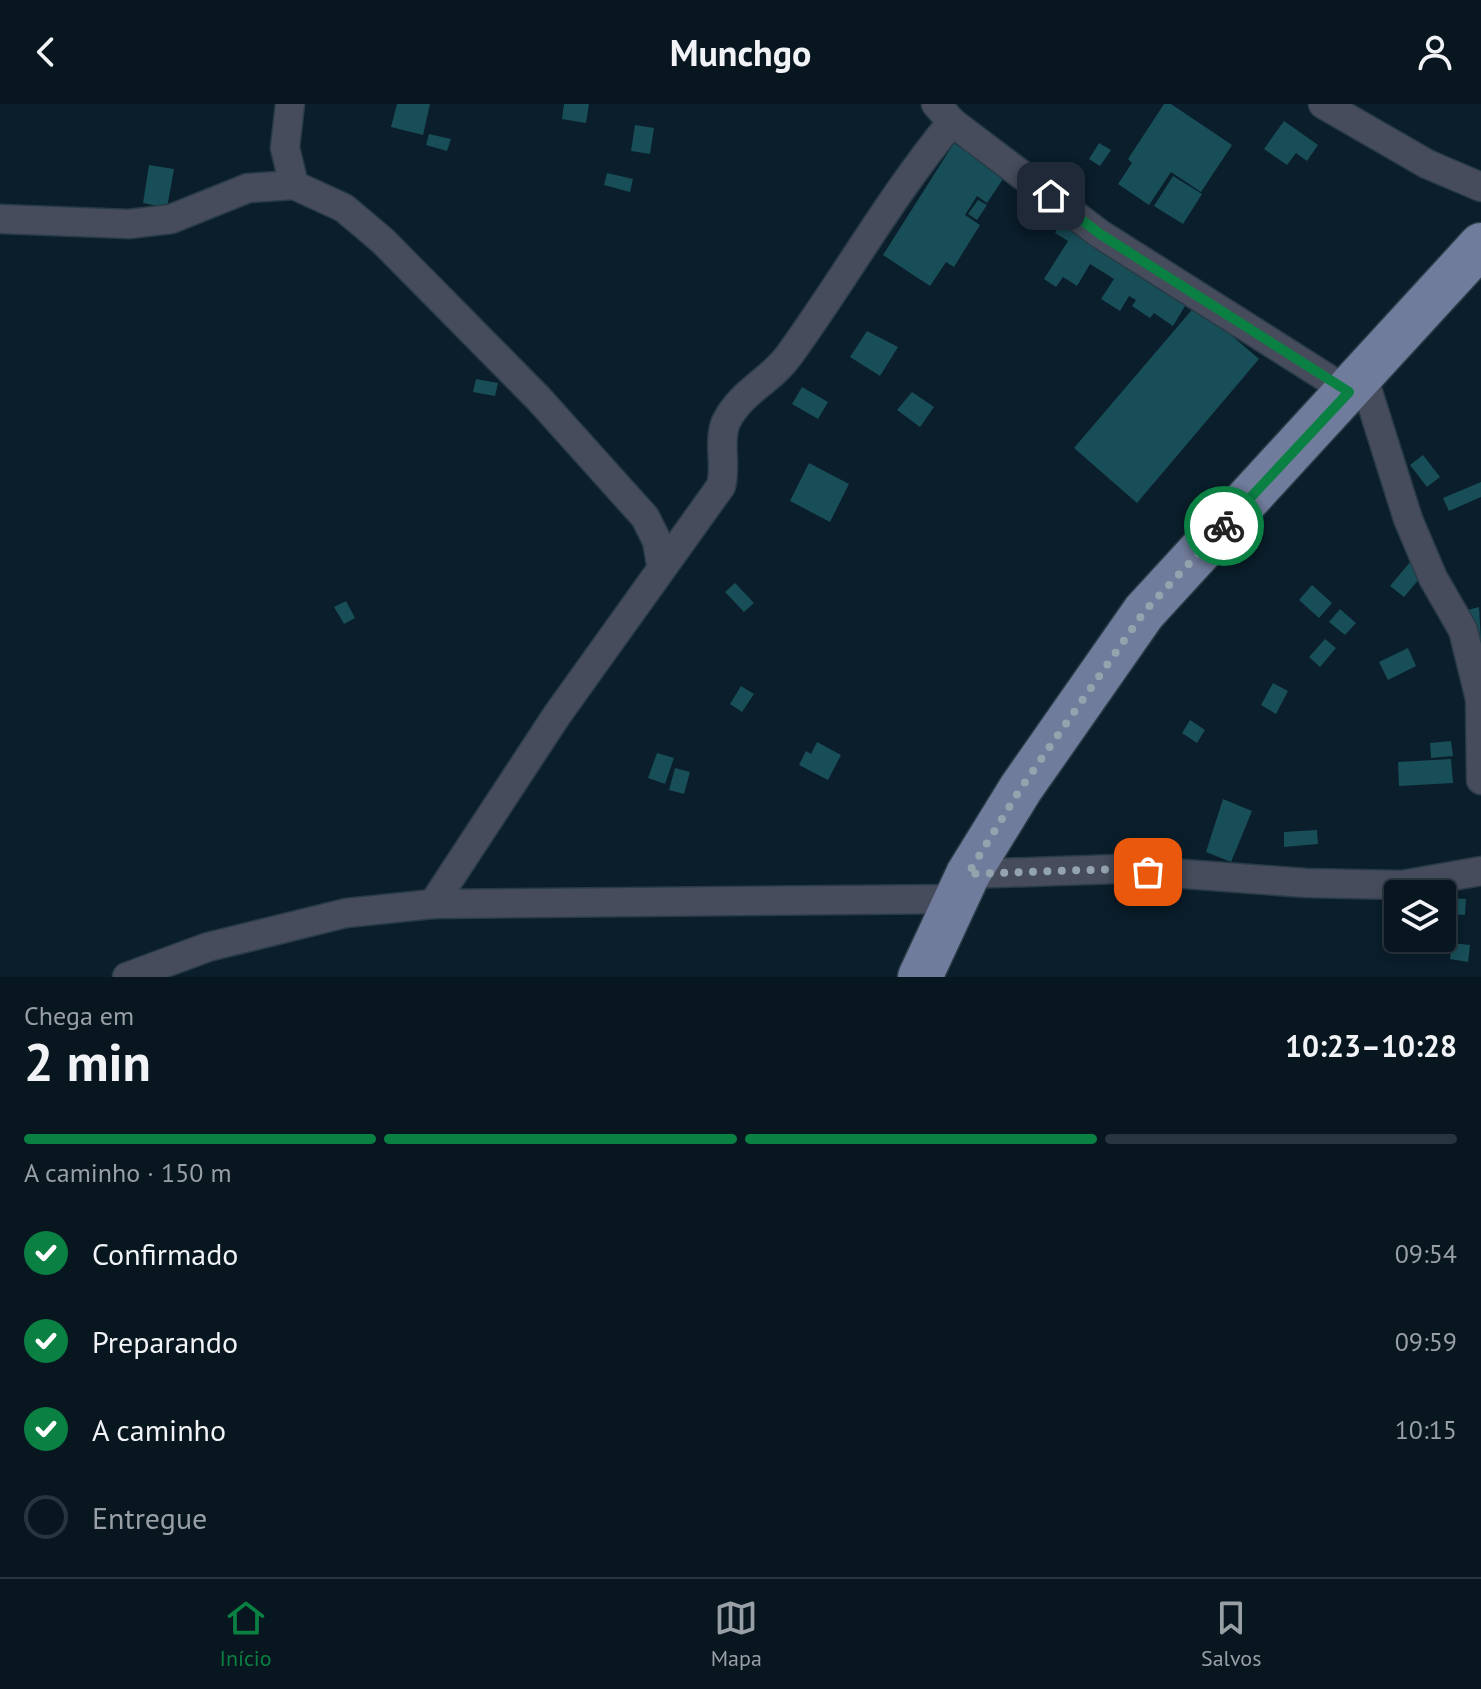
<!DOCTYPE html>
<html lang="pt">
<meta charset="utf-8">
<style>
:root{--surface:#081620;--page:#16232d;--text:#f1f3f6;--muted:#989fa5;--line:#29353e;--accent:#0b8043}
body{margin:0;font-family:"PT Sans",sans-serif;background:var(--page);color:var(--text);height:100vh;display:flex;flex-direction:column;font-size:30px;white-space:nowrap}
*{box-sizing:border-box;margin:0}
p{font-size:26px;color:var(--muted)}
.icon{flex:none;width:44px;height:44px;fill:none;stroke:currentColor;stroke-width:2;stroke-linecap:round;stroke-linejoin:round}
.map{position:relative;height:873px;overflow:hidden}
.details{display:flex;flex-direction:column;background:var(--surface);flex:1}
.details>*{flex:none}
.controls{position:absolute;left:1384px;top:776px;display:grid;gap:16px}
.controls a{display:grid;place-items:center;width:72px;height:72px;border-radius:8px;background:var(--surface);box-shadow:0 4px 12px #0003,0 0 0 2px var(--line);font-size:40px}
.pin{position:absolute;display:grid;place-items:center;width:68px;height:68px;color:#fff;margin:-34px;border-radius:16px;box-shadow:0 4px 12px #0006}
.courier{position:absolute;display:grid;place-items:center;width:80px;height:80px;margin:-40px;border:6px solid #0b8043;border-radius:50%;background:#fff;color:#222;box-shadow:0 2px 10px #0007}
.head em{font-style:normal;font-weight:700}
.head div{display:flex;flex-direction:column-reverse}
.head{display:flex;align-items:center;justify-content:space-between;height:136px;padding:0 24px}
h1{font-size:52px;font-weight:700;line-height:60px}
.bar{display:grid;grid-template-columns:repeat(4,1fr);gap:12px 8px;align-content:center;height:96px;padding:0 24px}
.bar i{height:10px;border-radius:6px;background:var(--line)}
.bar .current{background:var(--accent)}
.bar p{grid-column:span 4}
ol{padding:0 24px;list-style:none}
li{display:flex;align-items:center;gap:24px;height:88px}
li p{margin-inline-start:auto}
li .icon{padding:8px;border-radius:50%;background:var(--accent);color:#fff;stroke-width:4}
li:last-child{color:var(--muted)}
li i{width:44px;height:44px;border:4px solid var(--line);border-radius:50%}
header{display:flex;justify-content:space-between;align-items:center;height:104px;padding:0 24px;background:var(--surface);font-size:36px;font-weight:700}
.dock{display:flex;justify-content:space-around;align-items:center;height:112px;border-top:2px solid var(--line);background:var(--surface);font-size:22px;color:var(--muted)}
.dock a{display:grid;justify-items:center;gap:4px}
.dock .current{color:var(--accent)}
.map>svg:first-child{display:block}
</style>
<header><svg class="icon" aria-label="back" viewBox="0 0 24 24"><path d="M15 5l-7 7 7 7"/></svg>Munchgo<svg class="icon" aria-label="person" viewBox="0 0 24 24"><circle cx="12" cy="8" r="4"/><path d="M4 21q1-7 8-7t8 7"/></svg></header>
<div class="map">
<svg width="1481" height="873" viewBox="0 0 1481 873">
<rect width="100%" height="100%" fill="#0a1e2b"/>
<g fill="#184e58">
<path d="M 397,0 L 430,0 L 423,31 L 391,23 Z"/>
<path d="M 564,0 L 589,0 L 586,19 L 562,15 Z"/>
<path d="M 1164,0 L 1171,0 L 1232,41 L 1201,88 L 1171,68 L 1149,101 L 1118,80 L 1132,59 L 1128,55 Z"/>
<path d="M 1284,17 L 1318,41 L 1307,57 L 1296,49 L 1287,61 L 1264,45 Z"/>
<path d="M 635,21 L 654,24 L 650,50 L 631,47 Z"/>
<path d="M 429,30 L 451,35 L 447,47 L 426,41 Z"/>
<path d="M 954,39 L 1005,72 L 987,99 L 977,92 L 965,111 L 980,121 L 954,163 L 946,158 L 930,182 L 883,151 Z"/>
<path d="M 1099,39 L 1111,46 L 1100,62 L 1089,55 Z"/>
<path d="M 149,61 L 174,65 L 167,104 L 143,99 Z"/>
<path d="M 607,69 L 633,75 L 630,88 L 604,81 Z"/>
<path d="M 1173,72 L 1202,90 L 1183,120 L 1154,102 Z"/>
<path d="M 978,96 L 987,101 L 977,116 L 968,110 Z"/>
<path d="M 1062,117 L 1188,197 L 1173,222 L 1154,209 L 1150,214 L 1132,202 L 1136,196 L 1129,192 L 1120,207 L 1101,195 L 1114,175 L 1090,160 L 1077,182 L 1063,173 L 1056,183 L 1044,175 L 1068,137 L 1055,129 Z"/>
<path d="M 1196,201 L 1259,255 L 1137,399 L 1074,344 Z"/>
<path d="M 867,227 L 898,243 L 880,272 L 850,253 Z"/>
<path d="M 476,275 L 498,279 L 495,292 L 473,288 Z"/>
<path d="M 802,283 L 828,298 L 818,315 L 792,300 Z"/>
<path d="M 912,288 L 934,303 L 920,323 L 897,306 Z"/>
<path d="M 1423,351 L 1440,373 L 1427,383 L 1410,361 Z"/>
<path d="M 809,359 L 849,380 L 830,418 L 790,397 Z"/>
<path d="M 1481,378 L 1481,393 L 1449,407 L 1443,394 Z"/>
<path d="M 1411,457 L 1425,468 L 1404,493 L 1390,482 Z"/>
<path d="M 735,479 L 754,499 L 744,508 L 725,488 Z"/>
<path d="M 1312,481 L 1332,499 L 1319,514 L 1299,496 Z"/>
<path d="M 346,497 L 355,514 L 344,520 L 334,503 Z"/>
<path d="M 1479,503 L 1481,537 L 1472,539 L 1464,507 Z"/>
<path d="M 1340,505 L 1356,519 L 1345,531 L 1329,518 Z"/>
<path d="M 1325,535 L 1336,544 L 1320,563 L 1309,553 Z"/>
<path d="M 1408,544 L 1416,562 L 1388,576 L 1379,558 Z"/>
<path d="M 1273,579 L 1288,587 L 1276,610 L 1261,601 Z"/>
<path d="M 741,582 L 754,590 L 742,608 L 730,600 Z"/>
<path d="M 1190,616 L 1205,626 L 1197,639 L 1182,629 Z"/>
<path d="M 1451,637 L 1453,652 L 1431,654 L 1430,639 Z"/>
<path d="M 817,638 L 841,651 L 828,676 L 799,661 L 806,647 L 811,650 Z"/>
<path d="M 657,649 L 674,654 L 665,680 L 648,674 Z"/>
<path d="M 1451,655 L 1453,679 L 1399,682 L 1398,658 Z"/>
<path d="M 675,664 L 690,668 L 684,690 L 669,686 Z"/>
<path d="M 1223,695 L 1252,707 L 1231,758 L 1206,748 Z"/>
<path d="M 1317,726 L 1318,740 L 1284,743 L 1284,728 Z"/>
<path d="M 1450,794 L 1466,795 L 1465,811 L 1450,810 Z"/>
<path d="M 1452,839 L 1470,841 L 1468,858 L 1450,855 Z"/>
</g>
<g fill="none" stroke-linecap="round" stroke-linejoin="round">
<g stroke="#283b47" stroke-width="31">
<g id="street">
<path d="M 290,0 L 285,44 L 294,81"/>
<path d="M 936,0 L 952,18 L 1100,130 L 1349,288"/>
<path d="M 1323,0 L 1427,60 L 1481,83"/>
<path d="M 952,18 C 892,90 845,174 790,250 C 772,276 742,287 727,316 C 717,334 727,362 721,382 L 557,611 L 433,800 L 956,795"/>
<path d="M 0,115 L 129,120 L 171,115 L 248,84 L 294,81 L 344,104 L 383,137 L 539,295 L 645,413 L 657,437 L 661,460"/>
<path d="M 1363,272 L 1408,415 L 1433,474 L 1463,526 L 1480,595 L 1481,676"/>
<path d="M 968,770 L 1117,765 L 1306,779 L 1402,781 L 1481,767"/>
<path d="M 127,873 L 208,843 L 346,809 L 433,800"/>
</g>
</g>
<g stroke="#283b47" stroke-width="47">
<path id="primary" d="M 920,873 L 968,770 L 1021,684 L 1144,508 L 1481,141"/>
</g>
<use href="#street" stroke="#464c5b" stroke-width="28"/>
<use href="#primary" stroke="#707c9b" stroke-width="44"/>
</g>
<g fill="none" stroke-linecap="round" stroke-linejoin="round">
<path stroke="#94a4ae" stroke-width="8" stroke-dasharray="0 14.4" d="M 1148,768 L 1117,765 L 968,770 L 1021,684 L 1144,508 L 1224,422"/>
<path stroke="#0b8043" stroke-width="10" d="M 1051,92 L 1100,130 L 1349,288 L 1224,422"/>
</g>
</svg>
<div class="controls">
<a><svg class="icon" aria-label="layers" viewBox="0 0 24 24"><path d="M12 4l9 5-9 5-9-5zM3 14l9 5 9-5"/></svg></a>
</div>
<div class="pin" style="left:1148px;top:768px;background:#ea580c"><svg class="icon" aria-label="bag" viewBox="0 0 24 24"><path d="M5 8h14l-1 12H6zM9 8a3 3 0 0 1 6 0"/></svg></div>
<div class="pin" style="left:1051px;top:92px;background:#1f2937"><svg class="icon" aria-label="home" viewBox="0 0 24 24"><path d="M3 11l9-7 9 7M6 9v11h12V9"/></svg></div>
<div class="courier" style="left:1224px;top:422px"><svg class="icon" aria-label="bike" viewBox="0 0 24 24"><circle cx="6" cy="16" r="4"/><circle cx="18" cy="16" r="4"/><path d="M6 16l4-8h5l3 8M10 8l3 8H6M13 5h3"/></svg></div>
</div>
<section class="details">
<div class="head"><div><h1>2 min</h1><p>Chega em</p></div><em>10:23–10:28</em></div>
<div class="bar"><i class="current"></i><i class="current"></i><i class="current"></i><i></i><p>A caminho · 150 m</p></div>
<ol>
<li><svg class="icon" aria-label="check" viewBox="0 0 24 24"><path d="M5 12l5 5 9-10"/></svg>Confirmado<p>09:54</p></li>
<li><svg class="icon" aria-label="check" viewBox="0 0 24 24"><path d="M5 12l5 5 9-10"/></svg>Preparando<p>09:59</p></li>
<li><svg class="icon" aria-label="check" viewBox="0 0 24 24"><path d="M5 12l5 5 9-10"/></svg>A caminho<p>10:15</p></li>
<li><i></i>Entregue</li>
</ol>
</section>
<nav class="dock">
<a class="current"><svg class="icon" aria-label="home" viewBox="0 0 24 24"><path d="M3 11l9-7 9 7M6 9v11h12V9"/></svg>Início</a>
<a><svg class="icon" aria-label="map" viewBox="0 0 24 24"><path d="M3 6l6-2 6 2 6-2v14l-6 2-6-2-6 2zM9 4v14M15 6v14"/></svg>Mapa</a>
<a><svg class="icon" aria-label="saved" viewBox="0 0 24 24"><path d="M7 4h10v16l-5-4-5 4z"/></svg>Salvos</a>
</nav>
